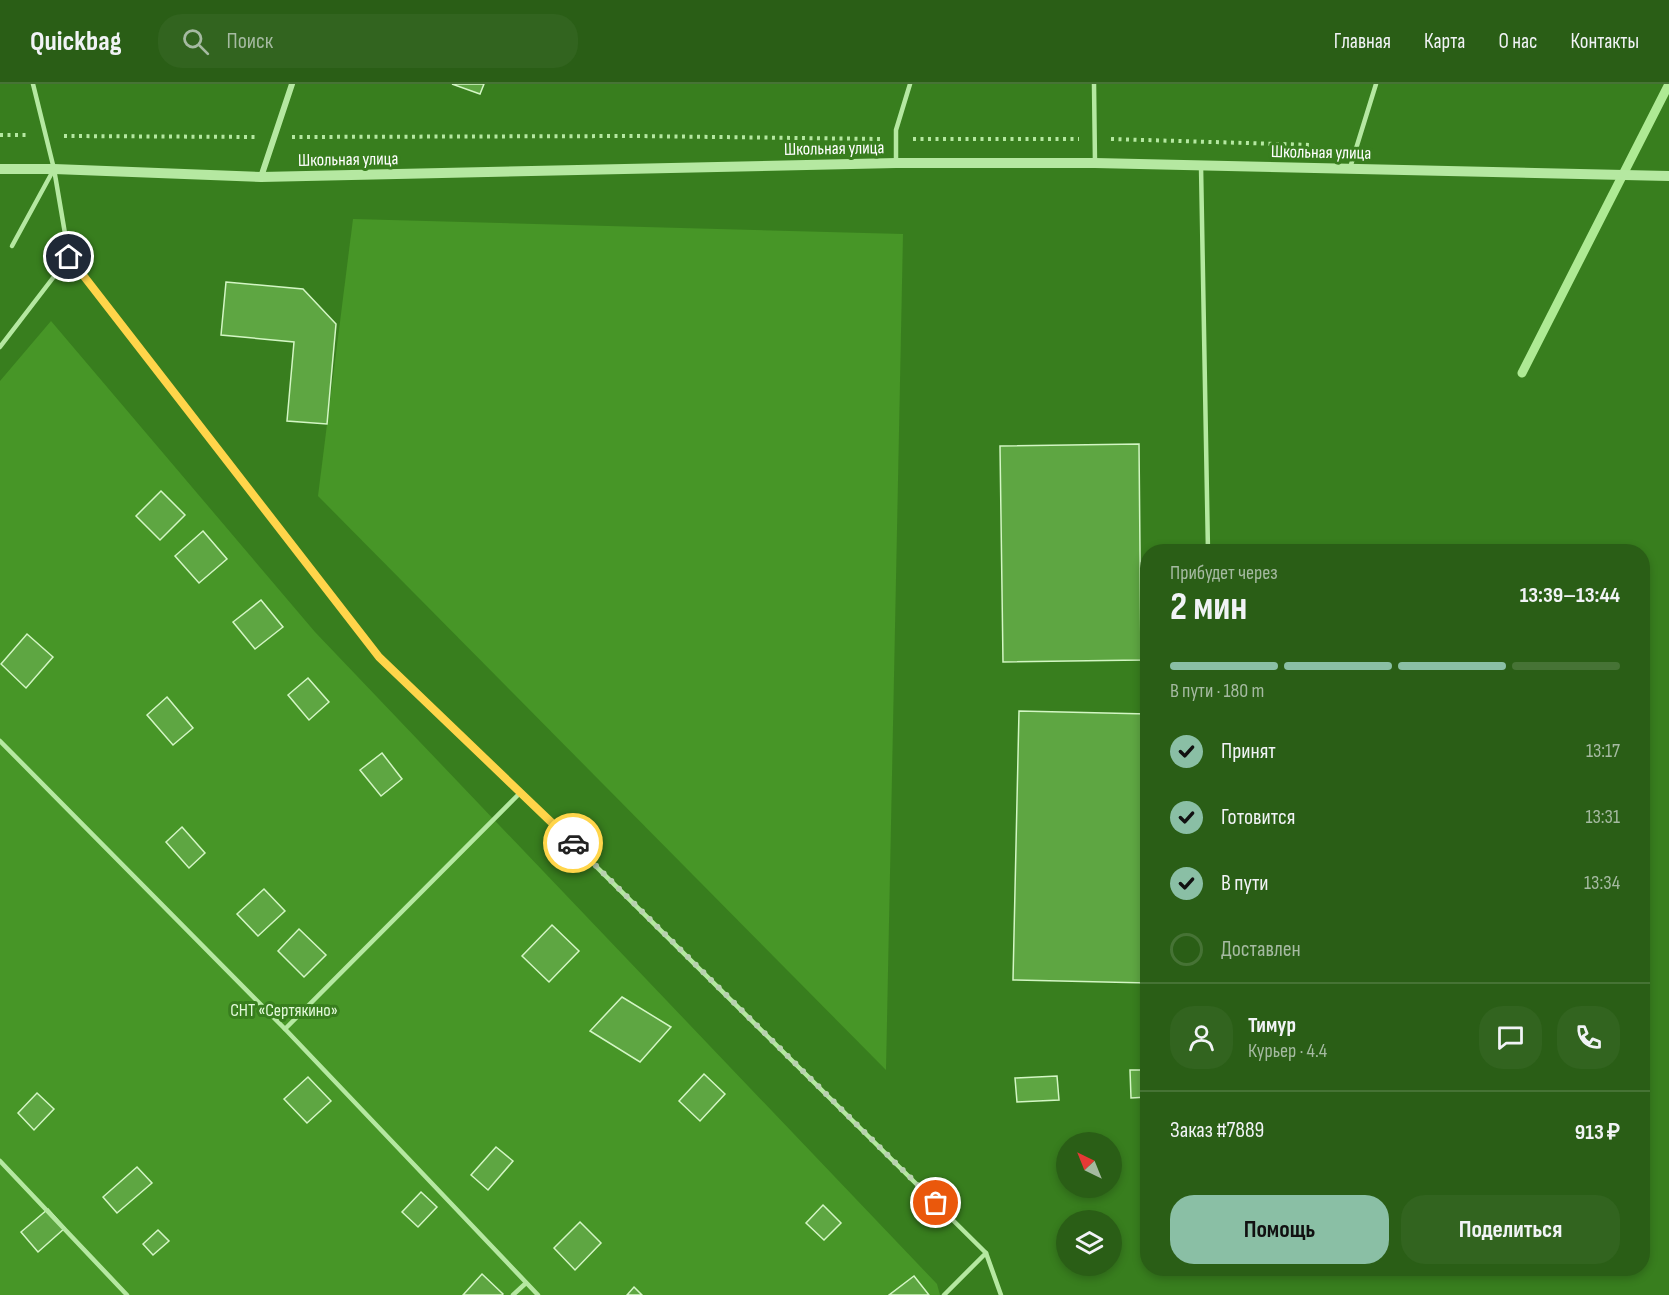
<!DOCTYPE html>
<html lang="ru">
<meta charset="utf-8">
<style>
:root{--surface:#2a5e16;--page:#32641f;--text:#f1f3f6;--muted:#a5baa1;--line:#467335;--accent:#8abfa5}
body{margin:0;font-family:"Sofia Sans Condensed",sans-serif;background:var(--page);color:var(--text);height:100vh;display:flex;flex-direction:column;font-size:22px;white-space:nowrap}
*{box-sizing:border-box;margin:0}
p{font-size:20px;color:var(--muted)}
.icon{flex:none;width:33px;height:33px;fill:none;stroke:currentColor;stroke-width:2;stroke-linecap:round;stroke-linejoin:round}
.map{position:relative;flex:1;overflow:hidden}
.sheet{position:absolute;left:1140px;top:460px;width:510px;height:732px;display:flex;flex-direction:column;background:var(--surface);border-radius:24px;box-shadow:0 3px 9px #0003}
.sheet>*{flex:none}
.needle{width:39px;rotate:317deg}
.fabs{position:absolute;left:1056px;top:1048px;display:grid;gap:12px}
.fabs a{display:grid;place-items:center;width:66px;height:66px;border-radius:50%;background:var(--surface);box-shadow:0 3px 9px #0003;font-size:30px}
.pin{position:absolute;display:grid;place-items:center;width:51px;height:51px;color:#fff;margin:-26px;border:3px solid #fff;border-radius:50%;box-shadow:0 2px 6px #0007}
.courier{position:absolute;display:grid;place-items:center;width:60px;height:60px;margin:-30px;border:4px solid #ffd54a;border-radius:50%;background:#fff;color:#222;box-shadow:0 2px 8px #0007}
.head em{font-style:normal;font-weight:700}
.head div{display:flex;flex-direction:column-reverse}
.head{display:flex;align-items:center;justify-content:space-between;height:102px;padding:0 30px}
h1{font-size:39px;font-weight:700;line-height:45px}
.bar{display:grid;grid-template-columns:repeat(4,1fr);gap:9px 6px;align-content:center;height:72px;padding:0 30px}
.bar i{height:8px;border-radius:4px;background:var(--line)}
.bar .current{background:var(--accent)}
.bar p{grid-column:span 4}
.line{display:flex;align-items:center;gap:15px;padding:0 30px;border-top:2px solid var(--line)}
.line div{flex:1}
.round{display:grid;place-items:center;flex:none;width:63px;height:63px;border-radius:24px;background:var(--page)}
ol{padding:0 30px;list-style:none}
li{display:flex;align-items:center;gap:18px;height:66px}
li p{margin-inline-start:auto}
li .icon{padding:6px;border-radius:50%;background:var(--accent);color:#111;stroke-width:4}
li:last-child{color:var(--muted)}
li i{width:33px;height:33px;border:3px solid var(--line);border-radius:50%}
.button{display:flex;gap:12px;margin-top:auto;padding:12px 30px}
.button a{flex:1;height:69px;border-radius:24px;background:var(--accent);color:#111;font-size:24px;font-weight:700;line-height:69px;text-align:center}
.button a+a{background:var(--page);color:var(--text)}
header{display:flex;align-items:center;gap:36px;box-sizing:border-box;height:84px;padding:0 30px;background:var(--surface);border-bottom:2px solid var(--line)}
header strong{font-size:28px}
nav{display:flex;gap:33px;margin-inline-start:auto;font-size:21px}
.search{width:420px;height:54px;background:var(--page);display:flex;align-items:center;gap:15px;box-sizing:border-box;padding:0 21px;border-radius:24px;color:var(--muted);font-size:22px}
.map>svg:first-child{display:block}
</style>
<header>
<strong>Quickbag</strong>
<div class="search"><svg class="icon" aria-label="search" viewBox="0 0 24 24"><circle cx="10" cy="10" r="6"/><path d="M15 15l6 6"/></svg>Поиск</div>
<nav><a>Главная</a><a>Карта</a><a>О нас</a><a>Контакты</a></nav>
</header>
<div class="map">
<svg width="1669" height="1211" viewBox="0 0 1669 1211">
<rect width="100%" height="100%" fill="#387e1e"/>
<g fill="#479627">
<path d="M 353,135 L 903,150 L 886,986 L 318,412 Z"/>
<path d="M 51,237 L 315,548 L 937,1200 L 940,1211 L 0,1211 L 0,297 Z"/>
</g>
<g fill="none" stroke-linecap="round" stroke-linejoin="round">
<path stroke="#aeea94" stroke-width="9" d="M 1522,289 L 1669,0"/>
</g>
<g fill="#5ea642" stroke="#d3f6c4" stroke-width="1.5">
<path d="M 452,0 L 484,0 L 480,10 Z"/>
<path d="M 226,198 L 303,205 L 336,240 L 327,340 L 287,337 L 294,258 L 221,251 Z"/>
<path d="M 1139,360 L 1141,576 L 1003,578 L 1000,362 Z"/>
<path d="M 161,407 L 185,431 L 160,456 L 136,432 Z"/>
<path d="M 203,447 L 227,475 L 199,499 L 175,472 Z"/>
<path d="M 261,516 L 283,543 L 255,565 L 233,538 Z"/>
<path d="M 27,550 L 53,573 L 26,604 L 1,580 Z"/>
<path d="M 308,594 L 329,618 L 309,636 L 288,611 Z"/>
<path d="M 167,613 L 193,644 L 173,661 L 147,631 Z"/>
<path d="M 1019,627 L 1148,630 L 1148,899 L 1013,896 Z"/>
<path d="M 382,669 L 402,695 L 381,712 L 360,686 Z"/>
<path d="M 182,743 L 205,769 L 189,784 L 166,758 Z"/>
<path d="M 264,805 L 285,827 L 258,852 L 237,830 Z"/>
<path d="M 552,841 L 579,867 L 549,898 L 522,872 Z"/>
<path d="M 299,845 L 326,871 L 304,893 L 278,867 Z"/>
<path d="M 622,913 L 671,943 L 640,978 L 590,947 Z"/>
<path d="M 1130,986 L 1148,986 L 1148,1013 L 1131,1014 Z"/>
<path d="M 704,990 L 725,1010 L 700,1037 L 679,1017 Z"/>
<path d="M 1057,992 L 1059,1016 L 1017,1018 L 1015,994 Z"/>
<path d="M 308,993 L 331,1017 L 307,1039 L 284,1015 Z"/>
<path d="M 37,1009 L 54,1025 L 34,1046 L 18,1029 Z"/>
<path d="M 496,1063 L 513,1077 L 488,1106 L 471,1091 Z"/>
<path d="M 137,1083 L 152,1099 L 117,1129 L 103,1113 Z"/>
<path d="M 421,1108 L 437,1123 L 418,1143 L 402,1128 Z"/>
<path d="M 823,1121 L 841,1139 L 824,1156 L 806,1139 Z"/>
<path d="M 48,1125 L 65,1144 L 38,1168 L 21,1148 Z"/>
<path d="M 580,1138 L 601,1159 L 575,1186 L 554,1164 Z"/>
<path d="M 158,1146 L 169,1157 L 153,1171 L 143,1160 Z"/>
<path d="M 482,1190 L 503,1210 L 502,1211 L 463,1211 Z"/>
<path d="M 914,1192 L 929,1211 L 889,1211 Z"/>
<path d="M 634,1203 L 642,1211 L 627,1211 Z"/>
</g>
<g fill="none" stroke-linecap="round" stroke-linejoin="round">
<g stroke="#b5e8a1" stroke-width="4" stroke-dasharray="3 4.5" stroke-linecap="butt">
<path d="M 0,51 L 29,51"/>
<path d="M 64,52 L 257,53"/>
<path d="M 292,53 L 635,52 L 881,55"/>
<path d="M 913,55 L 1079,55"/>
<path d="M 1111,55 L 1313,61"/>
</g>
<g stroke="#b5e8a1" stroke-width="4.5">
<path d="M 33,0 L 54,85 L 69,173 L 379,573 L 521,708 L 986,1169 L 944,1211"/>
<path d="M 1094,0 L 1095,79"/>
<path d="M 896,79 L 896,46 L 910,0"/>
<path d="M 1201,82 L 1208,468"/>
<path d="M 1350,84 L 1376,0"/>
<path d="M 12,162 L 54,85"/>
<path d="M 0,263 L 69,173"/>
<path d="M 0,657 L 285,945 L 538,1211"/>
<path d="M 285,945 L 521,708"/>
<path d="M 0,1077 L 127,1211"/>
<path d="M 986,1169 L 1001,1211"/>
<path d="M 513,1211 L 526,1199"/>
</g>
<path stroke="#b5e8a1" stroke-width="6" d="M 261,93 L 292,0"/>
<path stroke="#b5e8a1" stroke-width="10" d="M 0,85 L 54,85 L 261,93 L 896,79 L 1095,79 L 1669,92"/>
</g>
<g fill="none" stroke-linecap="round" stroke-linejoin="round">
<path stroke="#b9d2b0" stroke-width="6" stroke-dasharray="0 10.8" d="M 573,759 L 936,1119"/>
<path stroke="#ffd54a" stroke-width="8" d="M 69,173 L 379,573 L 573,759"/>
</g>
<g text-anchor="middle" stroke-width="6" stroke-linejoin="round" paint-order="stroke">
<g font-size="18" fill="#fff" stroke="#387e1e">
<text transform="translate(834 64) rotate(-1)" y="6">Школьная улица</text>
<text transform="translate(1321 68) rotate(1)" y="6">Школьная улица</text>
<text transform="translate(348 75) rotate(-1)" y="6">Школьная улица</text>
</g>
<g font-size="18" fill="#e2f9d9" stroke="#387e1e">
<text x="284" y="932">СНТ «Сертякино»</text>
</g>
</g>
</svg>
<div class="fabs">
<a><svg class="needle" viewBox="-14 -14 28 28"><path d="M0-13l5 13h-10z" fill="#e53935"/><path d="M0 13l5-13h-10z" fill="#a5baa1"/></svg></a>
<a><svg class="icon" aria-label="layers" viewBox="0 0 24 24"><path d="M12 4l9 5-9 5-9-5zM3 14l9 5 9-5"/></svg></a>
</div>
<div class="pin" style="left:936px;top:1119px;background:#ea580c"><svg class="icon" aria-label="bag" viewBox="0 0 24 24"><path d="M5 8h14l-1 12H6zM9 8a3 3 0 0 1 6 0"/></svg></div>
<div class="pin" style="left:69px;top:173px;background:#1f2937"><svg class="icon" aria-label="home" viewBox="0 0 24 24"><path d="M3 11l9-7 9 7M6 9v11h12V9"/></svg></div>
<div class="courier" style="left:573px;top:759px"><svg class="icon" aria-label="car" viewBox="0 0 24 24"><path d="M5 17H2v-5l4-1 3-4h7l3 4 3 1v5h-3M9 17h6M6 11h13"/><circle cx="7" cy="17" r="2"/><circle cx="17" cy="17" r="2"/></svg></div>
<section class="sheet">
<div class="head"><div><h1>2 мин</h1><p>Прибудет через</p></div><em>13:39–13:44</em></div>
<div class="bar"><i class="current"></i><i class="current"></i><i class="current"></i><i></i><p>В пути · 180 m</p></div>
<ol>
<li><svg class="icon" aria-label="check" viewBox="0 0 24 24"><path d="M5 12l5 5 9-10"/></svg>Принят<p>13:17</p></li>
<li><svg class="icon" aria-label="check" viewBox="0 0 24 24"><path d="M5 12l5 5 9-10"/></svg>Готовится<p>13:31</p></li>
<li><svg class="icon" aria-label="check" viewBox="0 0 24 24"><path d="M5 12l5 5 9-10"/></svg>В пути<p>13:34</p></li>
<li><i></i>Доставлен</li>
</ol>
<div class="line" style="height:108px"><a class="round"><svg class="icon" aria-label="person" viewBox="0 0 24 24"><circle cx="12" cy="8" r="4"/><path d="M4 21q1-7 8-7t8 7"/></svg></a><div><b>Тимур</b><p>Курьер · 4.4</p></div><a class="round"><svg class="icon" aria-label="chat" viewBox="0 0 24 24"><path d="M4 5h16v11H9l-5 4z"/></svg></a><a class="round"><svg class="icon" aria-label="phone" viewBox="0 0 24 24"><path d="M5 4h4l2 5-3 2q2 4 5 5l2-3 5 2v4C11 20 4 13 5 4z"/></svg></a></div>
<div class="line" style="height:78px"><div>Заказ #7889</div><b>913 ₽</b></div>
<div class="button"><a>Помощь</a><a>Поделиться</a></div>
</section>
</div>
